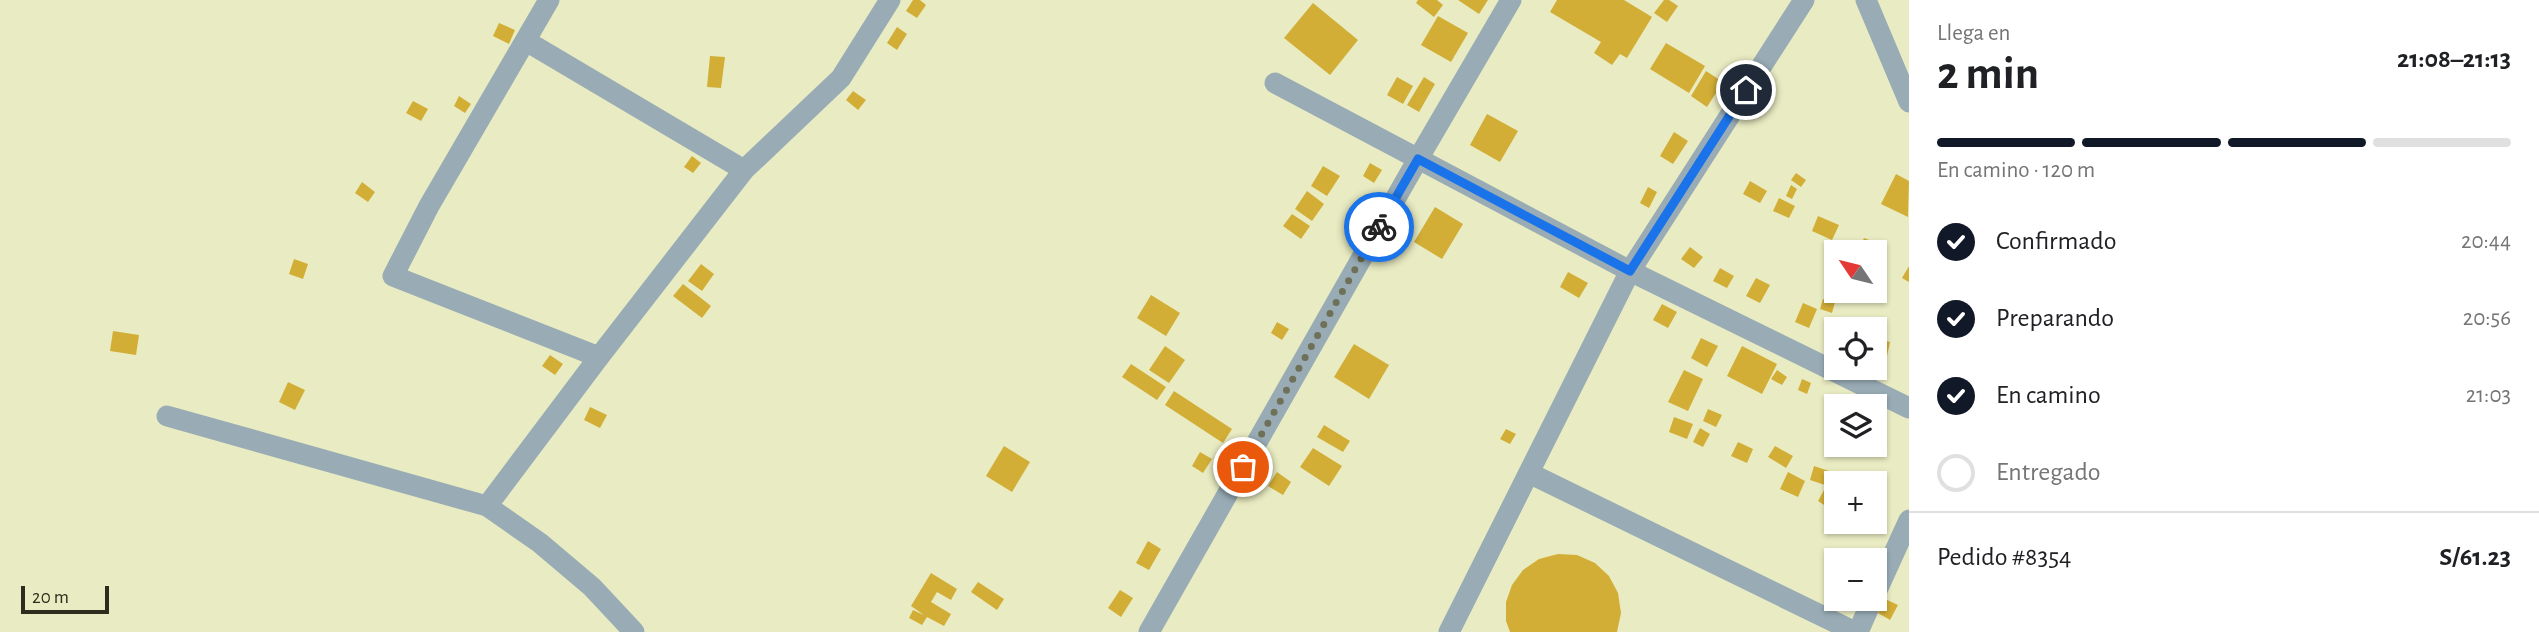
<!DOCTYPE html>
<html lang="es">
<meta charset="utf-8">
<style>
:root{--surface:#fff;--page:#f6f6f6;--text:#202124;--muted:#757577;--line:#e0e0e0;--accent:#111827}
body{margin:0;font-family:"Alegreya Sans",sans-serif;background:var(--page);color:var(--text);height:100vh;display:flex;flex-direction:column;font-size:26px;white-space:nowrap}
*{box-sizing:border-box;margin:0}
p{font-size:23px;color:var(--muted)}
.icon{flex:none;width:38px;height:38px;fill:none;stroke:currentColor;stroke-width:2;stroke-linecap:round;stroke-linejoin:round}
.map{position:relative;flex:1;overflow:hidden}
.details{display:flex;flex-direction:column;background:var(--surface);width:630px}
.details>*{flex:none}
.needle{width:46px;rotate:305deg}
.tools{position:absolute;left:1824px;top:240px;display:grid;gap:14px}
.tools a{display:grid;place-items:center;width:63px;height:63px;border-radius:0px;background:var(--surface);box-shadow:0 2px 5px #0004;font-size:35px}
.scale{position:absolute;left:21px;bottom:18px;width:88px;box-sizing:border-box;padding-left:7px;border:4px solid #2c2d1d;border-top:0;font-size:19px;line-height:24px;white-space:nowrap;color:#2c2d1d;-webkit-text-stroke:5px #e9ecc2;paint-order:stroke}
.pin{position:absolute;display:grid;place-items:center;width:60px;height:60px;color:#fff;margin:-30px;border:4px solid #fff;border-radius:50%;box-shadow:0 2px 7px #0007}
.courier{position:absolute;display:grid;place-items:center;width:70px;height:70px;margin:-35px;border:5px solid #1a73e8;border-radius:50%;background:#fff;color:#222;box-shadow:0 2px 9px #0007}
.head em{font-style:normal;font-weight:600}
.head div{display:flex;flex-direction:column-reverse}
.head{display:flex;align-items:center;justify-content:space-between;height:119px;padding:0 28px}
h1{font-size:46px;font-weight:600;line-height:52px}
.bar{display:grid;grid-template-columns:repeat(4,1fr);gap:10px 7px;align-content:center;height:84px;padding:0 28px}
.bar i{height:9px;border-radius:5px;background:var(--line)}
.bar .current{background:var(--accent)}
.bar p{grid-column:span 4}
.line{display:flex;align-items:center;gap:18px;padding:0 28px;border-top:2px solid var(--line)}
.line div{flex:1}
ol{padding:0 28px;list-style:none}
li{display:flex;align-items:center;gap:21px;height:77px}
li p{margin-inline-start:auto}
li .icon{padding:7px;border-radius:50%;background:var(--accent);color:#fff;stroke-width:4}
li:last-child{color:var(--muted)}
li i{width:38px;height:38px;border:4px solid var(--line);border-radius:50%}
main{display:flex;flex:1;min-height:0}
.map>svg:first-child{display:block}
</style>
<main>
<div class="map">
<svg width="1909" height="632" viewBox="0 0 1909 632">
<rect width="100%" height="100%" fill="#e9ecc2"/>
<g fill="#d2ae37">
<path d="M 913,0 L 920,0 L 926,5 L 917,18 L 906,11 Z"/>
<path d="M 1418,0 L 1437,0 L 1443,5 L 1434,17 L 1416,3 Z"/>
<path d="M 1458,0 L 1488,0 L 1479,14 Z"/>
<path d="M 1557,0 L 1624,0 L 1652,17 L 1627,58 L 1620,54 L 1612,65 L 1594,53 L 1601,42 L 1550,12 Z"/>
<path d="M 1664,0 L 1669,0 L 1678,6 L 1667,22 L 1654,13 Z"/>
<path d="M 1313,3 L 1358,40 L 1330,75 L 1284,38 Z"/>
<path d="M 1438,16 L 1468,33 L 1451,62 L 1421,45 Z"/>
<path d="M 499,23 L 515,30 L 509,44 L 493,36 Z"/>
<path d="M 897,27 L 907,34 L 897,50 L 887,43 Z"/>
<path d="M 1666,43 L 1705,66 L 1689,93 L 1650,69 Z"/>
<path d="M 710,56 L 725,57 L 721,88 L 707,87 Z"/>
<path d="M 1706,71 L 1723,82 L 1707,107 L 1691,96 Z"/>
<path d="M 1397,77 L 1413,86 L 1403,104 L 1387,95 Z"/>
<path d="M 1424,77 L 1435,84 L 1419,112 L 1407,105 Z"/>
<path d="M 853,91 L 866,100 L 858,110 L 846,100 Z"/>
<path d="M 459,96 L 471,104 L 465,113 L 454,106 Z"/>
<path d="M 413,101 L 428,109 L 421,121 L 406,113 Z"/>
<path d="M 1487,114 L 1518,131 L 1500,162 L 1470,145 Z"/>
<path d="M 1674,132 L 1688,141 L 1673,164 L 1660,156 Z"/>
<path d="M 692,156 L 701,163 L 693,173 L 684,167 Z"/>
<path d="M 1370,163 L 1382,170 L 1374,183 L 1363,176 Z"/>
<path d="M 1323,166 L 1340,176 L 1327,196 L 1311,186 Z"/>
<path d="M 1796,173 L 1806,180 L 1801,187 L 1791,180 Z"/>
<path d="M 1896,174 L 1909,181 L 1908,217 L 1881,204 Z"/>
<path d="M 1750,181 L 1767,191 L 1760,203 L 1743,194 Z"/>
<path d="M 362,182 L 375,192 L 368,202 L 355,193 Z"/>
<path d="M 1791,185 L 1797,189 L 1792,199 L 1786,196 Z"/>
<path d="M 1648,187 L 1657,192 L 1649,208 L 1640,203 Z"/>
<path d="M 1307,191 L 1324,204 L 1312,221 L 1295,209 Z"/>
<path d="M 1779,198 L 1795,206 L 1789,218 L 1773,211 Z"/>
<path d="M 1435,207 L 1463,224 L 1442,259 L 1414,242 Z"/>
<path d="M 1292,214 L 1310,226 L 1301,239 L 1283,226 Z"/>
<path d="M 1818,216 L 1839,225 L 1832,240 L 1812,231 Z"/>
<path d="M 1864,238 L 1881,245 L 1874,259 L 1874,252 L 1858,252 Z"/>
<path d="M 1690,247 L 1703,257 L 1694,268 L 1681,259 Z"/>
<path d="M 294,259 L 308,264 L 303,279 L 289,274 Z"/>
<path d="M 701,264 L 714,274 L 702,291 L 688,281 Z"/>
<path d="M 1909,266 L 1909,282 L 1902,278 Z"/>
<path d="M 1720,268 L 1734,276 L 1727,288 L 1713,281 Z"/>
<path d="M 1568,272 L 1588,283 L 1579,298 L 1560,287 Z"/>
<path d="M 1756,278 L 1770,285 L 1760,303 L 1746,296 Z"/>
<path d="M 683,284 L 711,306 L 702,318 L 673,296 Z"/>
<path d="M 1151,295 L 1180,313 L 1166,336 L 1137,318 Z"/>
<path d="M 1823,299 L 1835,302 L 1832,313 L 1820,309 Z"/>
<path d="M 1803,303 L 1817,309 L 1809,328 L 1795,322 Z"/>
<path d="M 1662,304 L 1677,312 L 1668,328 L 1653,320 Z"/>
<path d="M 1840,321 L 1856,326 L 1855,329 L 1838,329 Z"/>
<path d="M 1277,322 L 1289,329 L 1282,340 L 1271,333 Z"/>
<path d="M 113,331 L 139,335 L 136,355 L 110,351 Z"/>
<path d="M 1701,338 L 1718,346 L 1707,367 L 1691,358 Z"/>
<path d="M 1875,338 L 1890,342 L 1886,361 L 1874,358 Z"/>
<path d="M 1354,344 L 1389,365 L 1369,399 L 1334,377 Z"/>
<path d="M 1165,346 L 1185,360 L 1169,383 L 1149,370 Z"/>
<path d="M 1742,346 L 1777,364 L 1762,394 L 1727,376 Z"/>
<path d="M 550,355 L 563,364 L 555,375 L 542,366 Z"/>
<path d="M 1131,364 L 1166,387 L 1157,400 L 1122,377 Z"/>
<path d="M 1684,370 L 1703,379 L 1688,411 L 1668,402 Z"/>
<path d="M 1777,370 L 1787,377 L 1782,385 L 1771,379 Z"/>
<path d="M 1802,379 L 1811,383 L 1807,394 L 1798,390 Z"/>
<path d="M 288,382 L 305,390 L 295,410 L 279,402 Z"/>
<path d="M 1174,391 L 1232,429 L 1223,443 L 1165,405 Z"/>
<path d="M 590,407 L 607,415 L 600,428 L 584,420 Z"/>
<path d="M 1708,409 L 1722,415 L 1716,427 L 1703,421 Z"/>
<path d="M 1674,417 L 1693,424 L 1687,439 L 1669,432 Z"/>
<path d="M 1324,425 L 1350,441 L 1343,452 L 1317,437 Z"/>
<path d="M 1700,428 L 1710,434 L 1703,447 L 1693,442 Z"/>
<path d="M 1506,429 L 1516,434 L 1510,444 L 1500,439 Z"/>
<path d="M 1738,442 L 1753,449 L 1747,463 L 1731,456 Z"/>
<path d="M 1004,446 L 1030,462 L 1012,492 L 986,476 Z"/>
<path d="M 1775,446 L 1793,456 L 1786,468 L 1768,457 Z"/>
<path d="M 1313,448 L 1342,466 L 1329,486 L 1300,467 Z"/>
<path d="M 1200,452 L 1212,459 L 1203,473 L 1192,466 Z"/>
<path d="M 1814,466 L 1829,471 L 1825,485 L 1810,480 Z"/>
<path d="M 1277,472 L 1291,482 L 1283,495 L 1268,486 Z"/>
<path d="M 1788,472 L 1805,481 L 1798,497 L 1780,489 Z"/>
<path d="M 1824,490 L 1836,498 L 1830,509 L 1818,501 Z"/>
<path d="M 1852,522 L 1874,522 L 1868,532 Z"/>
<path d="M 1148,541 L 1161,549 L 1149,570 L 1136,563 Z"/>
<path d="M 1558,554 L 1577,555 L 1595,563 L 1609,576 L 1618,593 L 1621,613 L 1617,632 L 1510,632 L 1506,621 L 1506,602 L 1512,585 L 1523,570 L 1539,559 Z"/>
<path d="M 931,573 L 957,589 L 951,600 L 937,592 L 931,602 L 951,614 L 944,626 L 927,617 L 922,625 L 909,618 L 913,610 L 924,615 L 911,606 Z"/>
<path d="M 978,582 L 1004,599 L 997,610 L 971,592 Z"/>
<path d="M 1120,590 L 1133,598 L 1121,617 L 1108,608 Z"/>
<path d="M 1885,599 L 1898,605 L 1890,620 L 1878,613 Z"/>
</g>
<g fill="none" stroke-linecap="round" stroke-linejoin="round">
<g stroke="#99acb6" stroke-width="21">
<path d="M 549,0 L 429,206 L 393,276 L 599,357"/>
<path d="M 1866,0 L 1909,102"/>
<path d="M 526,41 L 744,170"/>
<path d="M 1275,83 L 1630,271 L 1909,408"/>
<path d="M 167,416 L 487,506 L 540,543 L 592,587 L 634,632"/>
<path d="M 1529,473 L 1855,632"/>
<path d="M 487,506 L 599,357 L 744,170 L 841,78 L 890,0"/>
<path d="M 1874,597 L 1909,520"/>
<path d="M 1149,632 L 1418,159 L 1511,0"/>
<path d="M 1449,632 L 1630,271 L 1804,0"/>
<path d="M 1858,632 L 1873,598"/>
</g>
</g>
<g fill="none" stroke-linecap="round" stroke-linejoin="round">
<path stroke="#6e7057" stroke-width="7" stroke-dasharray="0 12.6" d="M 1243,467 L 1379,227"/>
<path stroke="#1a73e8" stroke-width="9" d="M 1379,227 L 1418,159 L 1630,271 L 1746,90"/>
</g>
</svg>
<div class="tools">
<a><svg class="needle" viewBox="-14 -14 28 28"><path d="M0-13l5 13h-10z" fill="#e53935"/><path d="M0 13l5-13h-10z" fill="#757577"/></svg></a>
<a><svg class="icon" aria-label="locate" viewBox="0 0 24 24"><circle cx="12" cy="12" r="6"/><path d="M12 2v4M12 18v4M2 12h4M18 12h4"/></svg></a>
<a><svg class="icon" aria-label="layers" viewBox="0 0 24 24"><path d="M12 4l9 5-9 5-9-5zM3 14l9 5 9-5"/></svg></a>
<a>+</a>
<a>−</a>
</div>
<div class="scale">20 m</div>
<div class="pin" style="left:1243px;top:467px;background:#ea580c"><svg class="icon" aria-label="bag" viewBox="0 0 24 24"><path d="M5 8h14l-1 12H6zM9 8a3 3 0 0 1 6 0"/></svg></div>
<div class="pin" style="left:1746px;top:90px;background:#1f2937"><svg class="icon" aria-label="home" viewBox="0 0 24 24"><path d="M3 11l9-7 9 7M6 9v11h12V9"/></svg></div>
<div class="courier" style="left:1379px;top:227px"><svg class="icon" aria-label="bike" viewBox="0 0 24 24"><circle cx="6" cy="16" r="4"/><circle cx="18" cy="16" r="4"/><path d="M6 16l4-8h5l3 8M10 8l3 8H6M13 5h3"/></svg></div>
</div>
<section class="details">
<div class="head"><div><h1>2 min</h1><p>Llega en</p></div><em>21:08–21:13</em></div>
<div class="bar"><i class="current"></i><i class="current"></i><i class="current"></i><i></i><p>En camino · 120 m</p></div>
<ol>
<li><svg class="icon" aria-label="check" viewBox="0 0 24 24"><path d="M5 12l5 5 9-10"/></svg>Confirmado<p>20:44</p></li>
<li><svg class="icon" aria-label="check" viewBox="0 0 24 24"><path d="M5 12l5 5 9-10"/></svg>Preparando<p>20:56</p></li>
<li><svg class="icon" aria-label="check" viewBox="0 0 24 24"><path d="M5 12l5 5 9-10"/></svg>En camino<p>21:03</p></li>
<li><i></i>Entregado</li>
</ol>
<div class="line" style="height:91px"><div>Pedido #8354</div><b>S/61.23</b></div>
</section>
</main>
